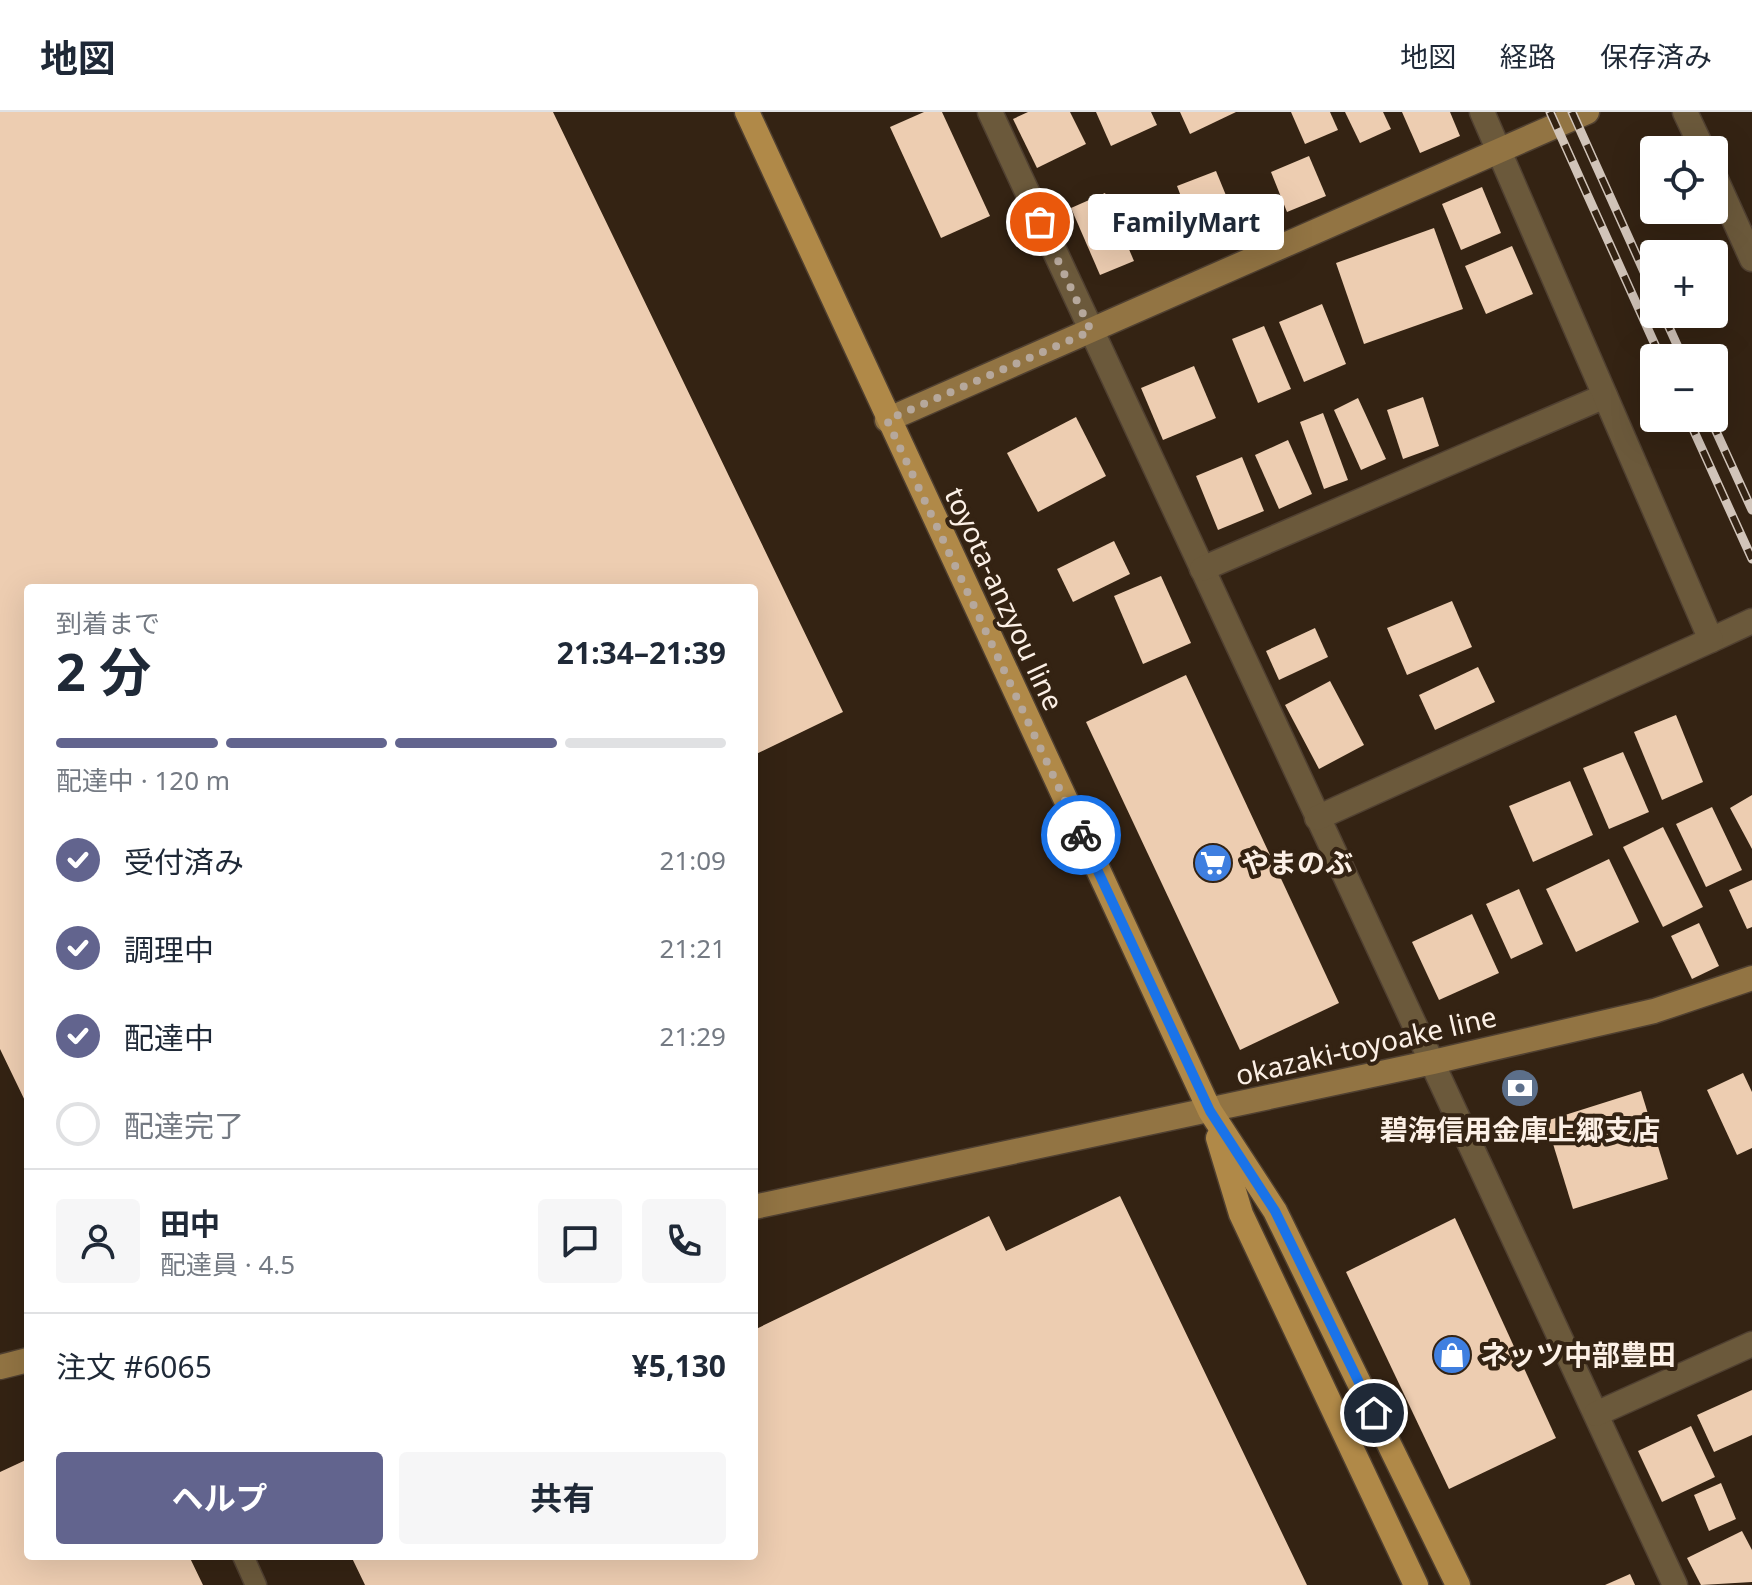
<!DOCTYPE html>
<html lang="ja">
<meta charset="utf-8">
<style>
:root{--surface:#fff;--page:#f6f6f7;--text:#1f2937;--muted:#747a83;--line:#e0e1e3;--accent:#62648e}
body{margin:0;font-family:"Noto Sans","Noto Sans JP",sans-serif;background:var(--page);color:var(--text);height:100vh;display:flex;flex-direction:column;font-size:30px;white-space:nowrap}
*{box-sizing:border-box;margin:0}
p{font-size:26px;color:var(--muted)}
.icon{flex:none;width:44px;height:44px;fill:none;stroke:currentColor;stroke-width:2;stroke-linecap:round;stroke-linejoin:round}
.map{position:relative;flex:1;overflow:hidden}
.drawer{position:absolute;left:24px;top:472px;width:734px;height:976px;display:flex;flex-direction:column;background:var(--surface);border-radius:8px;box-shadow:0 8px 32px #0002}
.drawer>*{flex:none}
.tools{position:absolute;left:1640px;top:24px;display:grid;gap:16px}
.tools a{display:grid;place-items:center;width:88px;height:88px;border-radius:8px;background:var(--surface);box-shadow:0 8px 32px #0002;font-size:40px}
.pin{position:absolute;display:grid;place-items:center;width:68px;height:68px;color:#fff;margin:-34px;border:4px solid #fff;border-radius:50%;box-shadow:0 2px 8px #0007}
.courier{position:absolute;display:grid;place-items:center;width:80px;height:80px;margin:-40px;border:6px solid #1a73e8;border-radius:50%;background:#fff;color:#222;box-shadow:0 2px 10px #0007}
.bubble{position:absolute;height:56px;border-radius:8px;background:var(--surface);box-shadow:0 8px 32px #0002;font-size:26px;font-weight:700;line-height:56px;text-align:center}
.head em{font-style:normal;font-weight:700}
.head div{display:flex;flex-direction:column-reverse}
.head{display:flex;align-items:center;justify-content:space-between;height:136px;padding:0 32px}
h1{font-size:52px;font-weight:700;line-height:60px}
.bar{display:grid;grid-template-columns:repeat(4,1fr);gap:12px 8px;align-content:center;height:96px;padding:0 32px}
.bar i{height:10px;border-radius:6px;background:var(--line)}
.bar .active{background:var(--accent)}
.bar p{grid-column:span 4}
.line{display:flex;align-items:center;gap:20px;padding:0 32px;border-top:2px solid var(--line)}
.line div{flex:1}
.round{display:grid;place-items:center;flex:none;width:84px;height:84px;border-radius:8px;background:var(--page)}
ol{padding:0 32px;list-style:none}
li{display:flex;align-items:center;gap:24px;height:88px}
li p{margin-inline-start:auto}
li .icon{padding:8px;border-radius:50%;background:var(--accent);color:#fff;stroke-width:4}
li:last-child{color:var(--muted)}
li i{width:44px;height:44px;border:4px solid var(--line);border-radius:50%}
.action{display:flex;gap:16px;margin-top:auto;padding:16px 32px}
.action a{flex:1;height:92px;border-radius:8px;background:var(--accent);color:#fff;font-size:32px;font-weight:700;line-height:92px;text-align:center}
.action a+a{background:var(--page);color:var(--text)}
header{display:flex;align-items:center;gap:48px;box-sizing:border-box;height:112px;padding:0 40px;background:var(--surface);border-bottom:2px solid var(--line)}
header strong{font-size:38px}
nav{display:flex;gap:44px;margin-inline-start:auto;font-size:28px}
.map>svg:first-child{display:block}
</style>
<header>
<strong>地図</strong>
<nav><a>地図</a><a>経路</a><a>保存済み</a></nav>
</header>
<div class="map">
<svg width="1752" height="1473" viewBox="0 0 1752 1473">
<rect width="100%" height="100%" fill="#342313"/>
<g fill="#edcdb1">
<path d="M 0,0 L 553,0 L 843,600 L 754,643 L 754,476 L 28,476 L 28,995 L 0,937 Z"/>
<path d="M 924,0 L 942,0 L 990,104 L 941,126 L 890,15 Z"/>
<path d="M 1028,0 L 1070,0 L 1086,32 L 1037,56 L 1013,7 Z"/>
<path d="M 1096,0 L 1151,0 L 1157,13 L 1111,34 Z"/>
<path d="M 1180,0 L 1236,0 L 1190,22 Z"/>
<path d="M 1291,0 L 1330,0 L 1338,18 L 1305,32 Z"/>
<path d="M 1345,0 L 1383,0 L 1391,17 L 1360,31 Z"/>
<path d="M 1402,0 L 1450,0 L 1460,24 L 1420,41 Z"/>
<path d="M 1309,44 L 1326,84 L 1287,100 L 1271,60 Z"/>
<path d="M 1216,59 L 1232,98 L 1192,113 L 1177,74 Z"/>
<path d="M 1482,75 L 1501,121 L 1461,138 L 1442,92 Z"/>
<path d="M 1105,81 L 1134,149 L 1100,163 L 1071,96 Z"/>
<path d="M 1434,116 L 1463,197 L 1364,232 L 1336,151 Z"/>
<path d="M 1512,134 L 1533,182 L 1486,202 L 1465,154 Z"/>
<path d="M 1322,192 L 1346,252 L 1304,270 L 1279,210 Z"/>
<path d="M 1264,214 L 1291,277 L 1258,291 L 1232,227 Z"/>
<path d="M 1194,254 L 1216,306 L 1163,328 L 1141,276 Z"/>
<path d="M 1423,285 L 1439,334 L 1403,347 L 1387,298 Z"/>
<path d="M 1358,286 L 1386,347 L 1361,358 L 1334,298 Z"/>
<path d="M 1323,301 L 1348,368 L 1324,377 L 1300,310 Z"/>
<path d="M 1076,305 L 1106,364 L 1038,400 L 1007,341 Z"/>
<path d="M 1288,328 L 1312,382 L 1279,397 L 1255,343 Z"/>
<path d="M 1242,345 L 1264,399 L 1218,418 L 1196,364 Z"/>
<path d="M 1114,429 L 1130,462 L 1073,490 L 1057,457 Z"/>
<path d="M 1161,464 L 1191,531 L 1143,552 L 1114,484 Z"/>
<path d="M 1452,489 L 1472,535 L 1407,563 L 1387,516 Z"/>
<path d="M 1315,516 L 1328,545 L 1279,568 L 1266,539 Z"/>
<path d="M 1478,555 L 1495,590 L 1435,618 L 1419,583 Z"/>
<path d="M 1186,563 L 1339,891 L 1240,938 L 1086,610 Z"/>
<path d="M 1330,569 L 1364,633 L 1319,657 L 1285,593 Z"/>
<path d="M 1676,603 L 1703,670 L 1662,688 L 1634,620 Z"/>
<path d="M 1623,640 L 1649,700 L 1609,717 L 1583,656 Z"/>
<path d="M 1570,669 L 1593,723 L 1533,750 L 1509,694 Z"/>
<path d="M 1752,683 L 1752,737 L 1730,696 Z"/>
<path d="M 1712,695 L 1742,758 L 1706,775 L 1676,712 Z"/>
<path d="M 1663,715 L 1703,795 L 1663,815 L 1623,735 Z"/>
<path d="M 1609,747 L 1639,810 L 1576,840 L 1546,777 Z"/>
<path d="M 1752,768 L 1752,815 L 1747,817 L 1729,778 Z"/>
<path d="M 1519,777 L 1543,832 L 1511,847 L 1486,792 Z"/>
<path d="M 1472,802 L 1499,861 L 1439,888 L 1412,830 Z"/>
<path d="M 1699,811 L 1719,854 L 1692,867 L 1671,824 Z"/>
<path d="M 1743,961 L 1752,980 L 1752,1036 L 1737,1043 L 1707,978 Z"/>
<path d="M 1641,979 L 1668,1067 L 1573,1097 L 1546,1009 Z"/>
<path d="M 1120,1084 L 1307,1473 L 365,1473 L 351,1444 L 754,1444 L 754,1218 L 989,1104 L 1006,1139 Z"/>
<path d="M 1455,1106 L 1556,1326 L 1449,1377 L 1346,1160 Z"/>
<path d="M 1752,1278 L 1752,1323 L 1714,1340 L 1697,1303 Z"/>
<path d="M 1691,1314 L 1715,1365 L 1662,1390 L 1638,1339 Z"/>
<path d="M 28,1347 L 28,1444 L 189,1444 L 203,1473 L 0,1473 L 0,1360 Z"/>
<path d="M 1721,1371 L 1736,1407 L 1709,1419 L 1694,1383 Z"/>
<path d="M 1742,1419 L 1752,1438 L 1752,1470 L 1701,1473 L 1687,1446 Z"/>
<path d="M 1630,1462 L 1635,1473 L 1605,1473 Z"/>
</g>
<g fill="none" stroke-linecap="round" stroke-linejoin="round">
<g stroke="#504031" stroke-width="23">
<path id="lane" d="M 243,1444 L 256,1473"/>
</g>
<g stroke="#504031" stroke-width="27">
<g id="street">
<path d="M 990,0 L 1675,1473"/>
<path d="M 1685,0 L 1703,38"/>
<path d="M 1714,63 L 1752,147"/>
<path d="M 1202,457 L 1605,284"/>
<path d="M 1711,528 L 1752,509"/>
<path d="M 1317,706 L 1711,528 L 1482,0"/>
<path d="M 1596,1302 L 1752,1232"/>
</g>
</g>
<g stroke="#504031" stroke-width="27">
<g id="secondary">
<path d="M 887,308 L 1587,0"/>
<path d="M 754,1095 L 1433,950 L 1654,899 L 1752,866"/>
<path d="M 0,1255 L 28,1248"/>
</g>
</g>
<g stroke="#504031" stroke-width="27">
<g id="primary">
<path d="M 747,0 L 1210,999 L 1275,1099 L 1458,1473"/>
<path d="M 1218,1026 L 1241,1102 L 1416,1473"/>
</g>
</g>
<use href="#lane" stroke="#6b593b" stroke-width="20"/>
<use href="#street" stroke="#6b593b" stroke-width="24"/>
<use href="#secondary" stroke="#927443" stroke-width="24"/>
<use href="#primary" stroke="#b08948" stroke-width="24"/>
<g stroke="#d1c4b9" stroke-width="9">
<g id="rail">
<path d="M 1550,0 L 1661,246"/>
<path d="M 1572,0 L 1654,182"/>
<path d="M 1663,202 L 1683,246"/>
<path d="M 1688,306 L 1752,447"/>
<path d="M 1710,306 L 1752,398"/>
</g>
</g>
<use href="#rail" stroke="#342313" stroke-width="6" stroke-dasharray="18" stroke-linecap="butt"/>
</g>
<g fill="none" stroke-linecap="round" stroke-linejoin="round">
<path stroke="#b6a89c" stroke-width="8" stroke-dasharray="0 14.4" d="M 1040,110 L 1091,219 L 887,308 L 1081,723"/>
<path stroke="#1a73e8" stroke-width="10" d="M 1081,723 L 1210,999 L 1275,1099 L 1374,1301"/>
</g>
<defs>
<g id="supermarket-disc" transform="scale(2)"><circle r="9.5" fill="#3f7fe0" stroke="#342313"/><path d="M-6-5.5h2.5l.6 2H6L4.5 2H-2.5L-4.4-4H-6ZM-1.5 3.2a1.3 1.3 0 1 0 .1 0ZM3 3.2a1.3 1.3 0 1 0 .1 0Z" fill="#fff"/></g>
<g id="bank-disc" transform="scale(2)"><circle r="9.5" fill="#5c6f8a" stroke="#342313"/><path d="M-6-4H6V4H-6ZM0-2.3a2.3 2.3 0 1 0 0 4.6a2.3 2.3 0 1 0 0-4.6Z" fill="#fff"/></g>
<g id="shop-disc" transform="scale(2)"><circle r="9.5" fill="#3f7fe0" stroke="#342313"/><path d="M-5-2.5h2.3a2.7 3.5 0 0 1 5.4 0H5L5.5 6h-11ZM-1.5-2.5h3a1.5 2.3 0 0 0-3 0Z" fill="#fff"/></g>
</defs>
<g fill-rule="evenodd">
<use href="#supermarket-disc" x="1213" y="751"/>
<use href="#bank-disc" x="1520" y="976"/>
<use href="#shop-disc" x="1452" y="1243"/>
</g>
<g text-anchor="middle" stroke-width="8" stroke-linejoin="round" paint-order="stroke">
<g font-size="28" fill="#fcf0e6" stroke="#342313">
<text transform="translate(1004 487) rotate(65)" y="10">toyota-anzyou line</text>
<text transform="translate(1366 934) rotate(-13)" y="10">okazaki-toyoake line</text>
</g>
<g font-size="28" font-weight="bold" fill="#fcf0e6" stroke="#342313" text-anchor="start">
<text x="1241" y="761">やまのぶ</text>
<text x="1520" y="1028" text-anchor="middle">碧海信用金庫上郷支店</text>
<text x="1480" y="1253">ネッツ中部豊田</text>
</g>
</g>
</svg>
<div class="tools">
<a><svg class="icon" aria-label="locate" viewBox="0 0 24 24"><circle cx="12" cy="12" r="6"/><path d="M12 2v4M12 18v4M2 12h4M18 12h4"/></svg></a>
<a>+</a>
<a>−</a>
</div>
<div class="pin" style="left:1040px;top:110px;background:#ea580c"><svg class="icon" aria-label="bag" viewBox="0 0 24 24"><path d="M5 8h14l-1 12H6zM9 8a3 3 0 0 1 6 0"/></svg></div>
<div class="pin" style="left:1374px;top:1301px;background:#1f2937"><svg class="icon" aria-label="home" viewBox="0 0 24 24"><path d="M3 11l9-7 9 7M6 9v11h12V9"/></svg></div>
<div class="courier" style="left:1081px;top:723px"><svg class="icon" aria-label="bike" viewBox="0 0 24 24"><circle cx="6" cy="16" r="4"/><circle cx="18" cy="16" r="4"/><path d="M6 16l4-8h5l3 8M10 8l3 8H6M13 5h3"/></svg></div>
<div class="bubble" style="left:1088px;top:82px;width:196px">FamilyMart</div>
<section class="drawer">
<div class="head"><div><h1>2 分</h1><p>到着まで</p></div><em>21:34–21:39</em></div>
<div class="bar"><i class="active"></i><i class="active"></i><i class="active"></i><i></i><p>配達中 · 120 m</p></div>
<ol>
<li><svg class="icon" aria-label="check" viewBox="0 0 24 24"><path d="M5 12l5 5 9-10"/></svg>受付済み<p>21:09</p></li>
<li><svg class="icon" aria-label="check" viewBox="0 0 24 24"><path d="M5 12l5 5 9-10"/></svg>調理中<p>21:21</p></li>
<li><svg class="icon" aria-label="check" viewBox="0 0 24 24"><path d="M5 12l5 5 9-10"/></svg>配達中<p>21:29</p></li>
<li><i></i>配達完了</li>
</ol>
<div class="line" style="height:144px"><a class="round"><svg class="icon" aria-label="person" viewBox="0 0 24 24"><circle cx="12" cy="8" r="4"/><path d="M4 21q1-7 8-7t8 7"/></svg></a><div><b>田中</b><p>配達員 · 4.5</p></div><a class="round"><svg class="icon" aria-label="chat" viewBox="0 0 24 24"><path d="M4 5h16v11H9l-5 4z"/></svg></a><a class="round"><svg class="icon" aria-label="phone" viewBox="0 0 24 24"><path d="M5 4h4l2 5-3 2q2 4 5 5l2-3 5 2v4C11 20 4 13 5 4z"/></svg></a></div>
<div class="line" style="height:104px"><div>注文 #6065</div><b>¥5,130</b></div>
<div class="action"><a>ヘルプ</a><a>共有</a></div>
</section>
</div>
